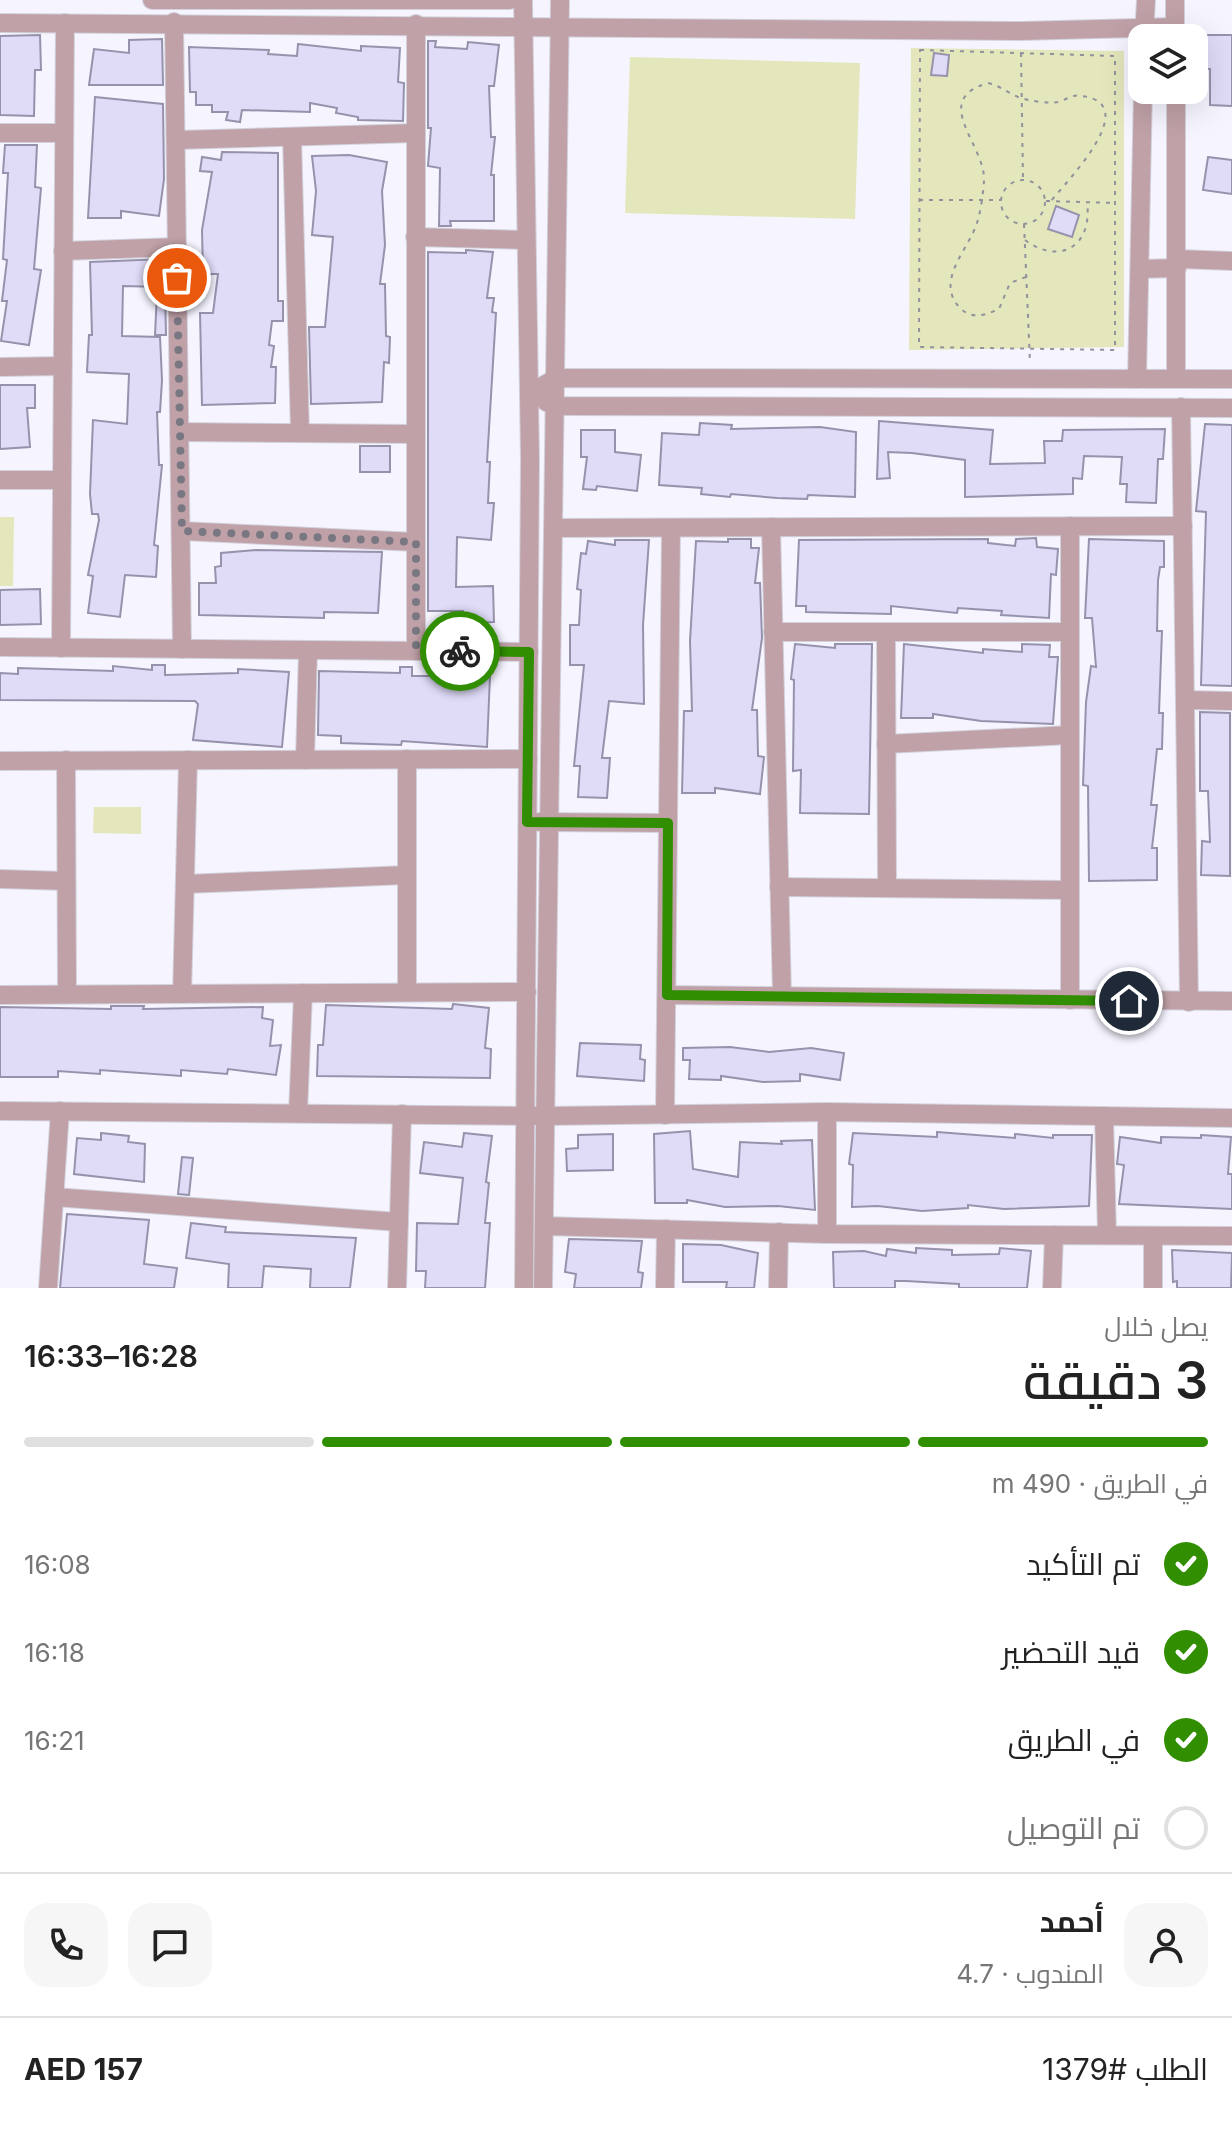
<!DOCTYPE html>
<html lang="ar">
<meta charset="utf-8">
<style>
:root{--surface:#fff;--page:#f6f6f6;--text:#222;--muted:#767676;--line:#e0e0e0;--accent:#308e00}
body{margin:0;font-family:Inter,Cairo,sans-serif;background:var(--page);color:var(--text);direction:rtl;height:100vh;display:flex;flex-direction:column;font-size:30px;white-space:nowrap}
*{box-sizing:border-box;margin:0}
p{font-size:26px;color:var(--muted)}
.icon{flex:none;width:44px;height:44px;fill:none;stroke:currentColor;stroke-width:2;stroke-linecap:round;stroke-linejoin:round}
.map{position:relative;height:1288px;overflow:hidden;direction:ltr}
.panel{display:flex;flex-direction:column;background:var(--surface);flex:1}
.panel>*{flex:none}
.buttons{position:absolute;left:1128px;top:24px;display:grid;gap:16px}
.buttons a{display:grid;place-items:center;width:80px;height:80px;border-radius:16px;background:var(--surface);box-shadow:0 8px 32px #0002;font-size:40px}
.pin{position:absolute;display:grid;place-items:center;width:68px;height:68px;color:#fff;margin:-34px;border:4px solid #fff;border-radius:50%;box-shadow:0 2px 8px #0007}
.courier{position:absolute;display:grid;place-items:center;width:80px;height:80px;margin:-40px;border:6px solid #308e00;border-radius:50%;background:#fff;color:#222;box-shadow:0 2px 10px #0007}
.head em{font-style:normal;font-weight:600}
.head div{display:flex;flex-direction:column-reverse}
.head{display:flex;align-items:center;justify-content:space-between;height:136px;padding:0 24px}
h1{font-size:52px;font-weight:600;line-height:60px}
.bar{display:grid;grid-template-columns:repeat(4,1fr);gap:12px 8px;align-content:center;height:96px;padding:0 24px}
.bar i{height:10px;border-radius:6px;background:var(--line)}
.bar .on{background:var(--accent)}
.bar p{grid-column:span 4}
.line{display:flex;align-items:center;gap:20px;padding:0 24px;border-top:2px solid var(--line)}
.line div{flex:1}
.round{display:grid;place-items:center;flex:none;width:84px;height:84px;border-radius:24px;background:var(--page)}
ol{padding:0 24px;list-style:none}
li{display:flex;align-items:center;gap:24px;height:88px}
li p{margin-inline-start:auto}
li .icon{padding:8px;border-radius:50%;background:var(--accent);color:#fff;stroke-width:4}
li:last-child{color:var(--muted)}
li i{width:44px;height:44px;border:4px solid var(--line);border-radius:50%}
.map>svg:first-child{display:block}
</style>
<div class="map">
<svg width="1232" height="1288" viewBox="0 0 1232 1288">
<rect width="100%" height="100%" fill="#f5f4ff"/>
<g fill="#e4e7bb">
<path d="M 911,48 L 1124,51 L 1124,347 L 909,350 Z"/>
<path d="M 630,57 L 860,63 L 855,219 L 625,213 Z"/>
<path d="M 0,517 L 14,517 L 13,586 L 0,586 Z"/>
<path d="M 94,807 L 141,807 L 141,834 L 93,833 Z"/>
</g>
<g fill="#e0dcf8" stroke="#9692ac" stroke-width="2">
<path d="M 40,35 L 41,70 L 35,70 L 34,116 L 0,115 L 0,36 Z"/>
<path d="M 1203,35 L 1232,35 L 1232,106 L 1210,105 L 1210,69 L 1204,69 Z"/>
<path d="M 162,39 L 163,85 L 89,85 L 94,49 L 129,53 L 129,40 Z"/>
<path d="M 428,41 L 436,41 L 435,47 L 467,49 L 468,42 L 499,45 L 494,86 L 489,86 L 491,137 L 495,137 L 491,175 L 494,175 L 494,221 L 450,221 L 451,226 L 439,226 L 440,168 L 428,166 L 431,128 L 428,128 Z"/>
<path d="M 298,44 L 361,51 L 361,46 L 400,48 L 398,82 L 404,83 L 403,121 L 358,120 L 358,117 L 336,113 L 337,108 L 310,103 L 310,112 L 242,110 L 240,122 L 226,120 L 228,112 L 212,112 L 212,105 L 196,105 L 196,92 L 190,92 L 189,47 L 269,50 L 268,54 L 297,56 Z"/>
<path d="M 934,53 L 949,55 L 947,76 L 931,75 Z"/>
<path d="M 95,97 L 163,104 L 164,179 L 159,216 L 121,211 L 121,218 L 88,218 Z"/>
<path d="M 5,145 L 37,145 L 35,187 L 41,188 L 34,269 L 41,270 L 29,345 L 1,341 L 7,301 L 2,301 L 7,260 L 3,259 L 8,173 L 3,173 Z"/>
<path d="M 222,152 L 278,153 L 278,301 L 283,301 L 283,321 L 272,321 L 269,345 L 274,346 L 271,367 L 276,367 L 275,403 L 202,405 L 200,313 L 213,313 L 218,274 L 203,274 L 202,230 L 212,172 L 200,171 L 202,157 L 221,160 Z"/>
<path d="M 349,155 L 387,162 L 382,191 L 385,245 L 380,284 L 385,284 L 386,336 L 390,337 L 389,363 L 384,362 L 382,402 L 311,404 L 309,327 L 325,327 L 333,237 L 312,235 L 316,191 L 312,156 Z"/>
<path d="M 1208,157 L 1232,160 L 1232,194 L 1203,190 Z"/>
<path d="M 1056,206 L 1079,215 L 1072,237 L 1048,229 Z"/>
<path d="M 466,250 L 493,252 L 487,298 L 494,298 L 492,312 L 496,313 L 487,462 L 490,462 L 488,503 L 494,503 L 491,540 L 457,537 L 456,587 L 493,586 L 494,622 L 463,623 L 463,611 L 428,611 L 428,252 L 466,253 Z"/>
<path d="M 164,259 L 163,287 L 123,286 L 122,336 L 160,337 L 162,380 L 160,412 L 157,412 L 159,465 L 162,465 L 154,545 L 158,546 L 156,577 L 125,575 L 120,617 L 88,613 L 93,576 L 88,575 L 99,520 L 98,514 L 92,514 L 90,494 L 93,420 L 127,424 L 129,374 L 87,372 L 89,335 L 92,335 L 90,262 Z"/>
<path d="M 157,293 L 165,294 L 166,335 L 155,335 Z"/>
<path d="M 0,385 L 35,385 L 35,408 L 27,408 L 30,447 L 0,449 Z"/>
<path d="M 879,421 L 993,430 L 990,464 L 1045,463 L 1044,441 L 1062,441 L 1063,430 L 1165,429 L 1163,459 L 1158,459 L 1156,503 L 1126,502 L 1127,484 L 1120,484 L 1122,457 L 1084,456 L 1082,479 L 1073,478 L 1073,494 L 965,497 L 965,460 L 912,453 L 888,452 L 890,478 L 877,479 Z"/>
<path d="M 700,423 L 732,425 L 731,429 L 820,427 L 856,432 L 855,497 L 808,495 L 807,499 L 777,498 L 731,494 L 730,497 L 701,494 L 702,488 L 659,485 L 662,433 L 699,435 Z"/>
<path d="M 1205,424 L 1232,425 L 1232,686 L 1201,685 L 1206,512 L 1196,511 Z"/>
<path d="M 581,430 L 615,430 L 615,452 L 641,455 L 637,491 L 597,486 L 596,490 L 583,489 L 587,457 L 581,457 Z"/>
<rect x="360" y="446" width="30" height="26"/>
<path d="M 1036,538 L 1037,547 L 1058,549 L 1056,575 L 1051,574 L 1049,618 L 1001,615 L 1002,611 L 958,608 L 957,613 L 891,606 L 891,614 L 806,612 L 806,606 L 796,606 L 799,540 L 988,539 L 988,543 L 1015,546 L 1016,539 Z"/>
<path d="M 728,539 L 751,539 L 751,548 L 759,548 L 755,583 L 760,583 L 762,638 L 752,710 L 757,710 L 758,756 L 764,757 L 760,794 L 715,788 L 715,793 L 682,793 L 684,711 L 692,711 L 690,641 L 696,541 L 728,542 Z"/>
<path d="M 1089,539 L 1164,541 L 1164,567 L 1160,567 L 1158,580 L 1157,631 L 1162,631 L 1159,713 L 1163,713 L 1162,749 L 1157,749 L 1151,805 L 1157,805 L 1152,848 L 1157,848 L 1157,880 L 1089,881 L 1088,786 L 1083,785 L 1086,702 L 1091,666 L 1096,667 L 1092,618 L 1085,618 Z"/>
<path d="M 615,540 L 649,540 L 643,625 L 644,704 L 609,701 L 602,758 L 610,758 L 607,798 L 578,797 L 580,766 L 574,766 L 584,665 L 570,665 L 570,625 L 579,625 L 581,590 L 577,589 L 581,553 L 586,554 L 588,541 L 615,545 Z"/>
<path d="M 256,550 L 382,552 L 378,613 L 324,612 L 324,618 L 199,615 L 199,583 L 216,583 L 215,567 L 221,566 L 221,553 Z"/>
<path d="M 40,589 L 41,624 L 0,625 L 0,590 Z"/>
<path d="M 795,644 L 835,648 L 835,644 L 872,644 L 869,814 L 800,813 L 801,770 L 793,771 L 794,680 L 791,679 Z"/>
<path d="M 904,644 L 983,653 L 983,649 L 1022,652 L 1022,644 L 1050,645 L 1049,657 L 1058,657 L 1053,724 L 981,721 L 933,714 L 933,718 L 901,718 Z"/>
<path d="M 152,665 L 165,665 L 165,675 L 238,673 L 238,669 L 289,672 L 282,747 L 193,740 L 198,704 L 195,701 L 0,700 L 0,673 L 18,674 L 18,668 L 113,671 L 113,666 L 152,670 Z"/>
<path d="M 400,667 L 412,667 L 412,676 L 490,676 L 487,747 L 402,741 L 401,745 L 341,743 L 341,736 L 318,735 L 319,671 L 400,673 Z"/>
<path d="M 1200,712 L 1230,713 L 1230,876 L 1201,875 L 1202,841 L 1210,842 L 1208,791 L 1200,791 Z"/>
<path d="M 453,1004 L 489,1008 L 485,1048 L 491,1049 L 490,1078 L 317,1076 L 318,1045 L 323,1045 L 326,1005 L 452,1009 Z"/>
<path d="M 111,1006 L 144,1006 L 143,1009 L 263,1007 L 262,1018 L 273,1020 L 270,1046 L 281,1045 L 276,1075 L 228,1069 L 227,1074 L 181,1070 L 181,1076 L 100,1070 L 100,1074 L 58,1071 L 58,1077 L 0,1077 L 0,1007 L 111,1009 Z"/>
<path d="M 580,1043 L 641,1045 L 640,1059 L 645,1060 L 644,1081 L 577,1076 Z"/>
<path d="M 730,1047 L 769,1052 L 811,1048 L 844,1053 L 840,1080 L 800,1074 L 800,1081 L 763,1082 L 721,1076 L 721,1080 L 689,1079 L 690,1060 L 683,1060 L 683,1048 Z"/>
<path d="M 690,1131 L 693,1169 L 738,1177 L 740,1142 L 782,1144 L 781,1141 L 812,1140 L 815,1210 L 778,1206 L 725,1207 L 687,1200 L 687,1203 L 655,1203 L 654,1134 Z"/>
<path d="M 937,1132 L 1015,1138 L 1015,1134 L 1053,1138 L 1053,1135 L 1092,1135 L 1089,1206 L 1004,1209 L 968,1205 L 968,1208 L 922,1211 L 878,1206 L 852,1207 L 853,1165 L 849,1164 L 853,1133 L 937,1137 Z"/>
<path d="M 101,1133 L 129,1136 L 128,1142 L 145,1144 L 144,1182 L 74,1174 L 77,1138 L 101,1140 Z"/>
<path d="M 464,1133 L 492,1136 L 486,1182 L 489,1183 L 485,1223 L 490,1223 L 485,1288 L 425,1288 L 426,1271 L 416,1271 L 417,1223 L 458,1224 L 463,1178 L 420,1173 L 424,1142 L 462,1147 Z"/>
<path d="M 613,1134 L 613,1170 L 567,1171 L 566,1149 L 578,1148 L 578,1135 Z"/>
<path d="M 1201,1135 L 1231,1137 L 1228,1174 L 1232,1174 L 1232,1209 L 1119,1204 L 1124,1165 L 1117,1164 L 1120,1137 L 1161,1143 L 1161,1137 L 1201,1138 Z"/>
<path d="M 182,1157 L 193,1158 L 189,1195 L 178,1194 Z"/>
<path d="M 67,1214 L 149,1220 L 144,1264 L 177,1268 L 174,1288 L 60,1288 Z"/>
<path d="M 191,1223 L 226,1227 L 225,1232 L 356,1238 L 350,1288 L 310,1288 L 311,1269 L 264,1266 L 262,1288 L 228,1288 L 229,1264 L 186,1258 Z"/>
<path d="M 569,1239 L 642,1241 L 638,1272 L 643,1273 L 641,1288 L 574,1288 L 576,1274 L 565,1272 Z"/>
<path d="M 683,1244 L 721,1245 L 758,1253 L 754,1288 L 726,1288 L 727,1282 L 683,1282 Z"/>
<path d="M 916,1248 L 952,1250 L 952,1255 L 999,1254 L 1000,1248 L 1031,1251 L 1027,1288 L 959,1288 L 959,1284 L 906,1281 L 895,1281 L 895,1288 L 834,1288 L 833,1252 L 864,1251 L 886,1256 L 887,1249 L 916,1253 Z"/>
<path d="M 1172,1250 L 1232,1253 L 1231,1288 L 1177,1288 L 1177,1281 L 1173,1282 Z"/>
</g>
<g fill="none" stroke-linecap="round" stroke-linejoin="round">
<g stroke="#d3d2dc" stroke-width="20">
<g id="minor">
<path d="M 152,0 L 510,0"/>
<path d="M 523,0 L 530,460 L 524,1288"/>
<path d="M 1175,0 L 1175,38"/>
<path d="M 174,22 L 182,649"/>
<path d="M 0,23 L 1021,31 L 1175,27"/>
<path d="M 416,24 L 416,651"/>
<path d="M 1144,37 L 1146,0"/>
<path d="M 1176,90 L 1176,379"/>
<path d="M 0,133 L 64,133"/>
<path d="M 292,137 L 300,433"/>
<path d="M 176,140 L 416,133"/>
<path d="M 415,237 L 526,240"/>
<path d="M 63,251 L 177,247"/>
<path d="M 1178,259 L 1232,261"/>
<path d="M 1140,269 L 1177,268"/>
<path d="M 0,367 L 63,366"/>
<path d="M 1137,379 L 1143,90"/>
<path d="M 529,394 L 556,378 L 1232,379"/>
<path d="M 546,402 L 556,406 L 1232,408"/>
<path d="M 1181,407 L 1189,1002"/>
<path d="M 179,432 L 416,434"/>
<path d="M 0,480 L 62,480"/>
<path d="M 771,527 L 782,996"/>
<path d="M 554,528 L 1183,526"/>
<path d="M 182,531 L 416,542"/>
<path d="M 773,632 L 1070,632"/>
<path d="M 886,632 L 887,888"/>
<path d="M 0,647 L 529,652"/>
<path d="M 61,648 L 65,23"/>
<path d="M 1185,700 L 1232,701"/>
<path d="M 886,744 L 1070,735"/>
<path d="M 407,759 L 407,992"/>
<path d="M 66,760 L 67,994"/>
<path d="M 305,760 L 308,650"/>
<path d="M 0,761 L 528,759"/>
<path d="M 539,822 L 668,823"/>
<path d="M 0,879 L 66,881"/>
<path d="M 185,884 L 407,875"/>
<path d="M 779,887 L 1070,890"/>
<path d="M 182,994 L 188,760"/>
<path d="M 0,995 L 527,992"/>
<path d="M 667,995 L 1232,1001"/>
<path d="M 1070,1000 L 1070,526"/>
<path d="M 0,1111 L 547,1116 L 827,1112 L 1232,1118"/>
<path d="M 298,1113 L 303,993"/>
<path d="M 665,1115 L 671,528"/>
<path d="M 1104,1116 L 1107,1235"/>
<path d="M 54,1197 L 399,1222"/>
<path d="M 544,1226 L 827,1234 L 1232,1236"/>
<path d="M 827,1234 L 827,1112"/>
<path d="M 1153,1236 L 1153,1288"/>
<path d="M 48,1288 L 60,1111"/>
<path d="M 397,1288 L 402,1114"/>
<path d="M 543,1288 L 560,0"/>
<path d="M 665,1288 L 666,1229"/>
<path d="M 778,1288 L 779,1232"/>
<path d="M 1052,1288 L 1054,1235"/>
</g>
</g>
<g stroke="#92919c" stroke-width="2" stroke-dasharray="4 6" stroke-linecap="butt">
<path d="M 920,50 L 1115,56 L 1115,350 L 919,347 Z"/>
<path d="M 1021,53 L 1023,180"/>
<circle cx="1023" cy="202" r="22"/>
<path d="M 919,200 L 1001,200"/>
<path d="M 1046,201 L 1116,203"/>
<path d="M 1024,224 L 1030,363"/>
<path d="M 1025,240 C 1060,266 1093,246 1087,202"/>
<path d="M 1026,277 L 1010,283 L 999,309 C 986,315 972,320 960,308 C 934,281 969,249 977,223 C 981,210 983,194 984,181 C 986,145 929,100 988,83 C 1001,86 1009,94 1021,98 C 1030,101 1050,104 1058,102 C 1068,99 1072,94 1082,96 C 1144,104 1065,183 1051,201"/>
</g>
<use href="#minor" stroke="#bfa1a7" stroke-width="18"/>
</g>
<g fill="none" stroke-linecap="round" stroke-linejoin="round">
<path stroke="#797882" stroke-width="8" stroke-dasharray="0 14.4" d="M 177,278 L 182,531 L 416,542 L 416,651 L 460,651"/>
<path stroke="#308e00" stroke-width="10" d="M 460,651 L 529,652 L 527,822 L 668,823 L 667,995 L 1129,1001"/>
</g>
</svg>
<div class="buttons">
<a><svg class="icon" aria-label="layers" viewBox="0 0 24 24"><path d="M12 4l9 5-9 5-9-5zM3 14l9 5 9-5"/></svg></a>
</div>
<div class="pin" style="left:177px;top:278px;background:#ea580c"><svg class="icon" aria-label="bag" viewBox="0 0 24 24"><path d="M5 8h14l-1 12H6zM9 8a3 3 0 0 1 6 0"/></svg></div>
<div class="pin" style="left:1129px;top:1001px;background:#1f2937"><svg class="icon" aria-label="home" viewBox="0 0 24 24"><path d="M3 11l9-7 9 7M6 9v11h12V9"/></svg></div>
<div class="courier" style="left:460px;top:651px"><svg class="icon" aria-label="bike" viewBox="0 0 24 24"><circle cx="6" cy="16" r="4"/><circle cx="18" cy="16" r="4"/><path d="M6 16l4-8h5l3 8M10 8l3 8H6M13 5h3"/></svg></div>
</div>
<section class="panel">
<div class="head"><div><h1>3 دقيقة</h1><p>يصل خلال</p></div><em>16:28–16:33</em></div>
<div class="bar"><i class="on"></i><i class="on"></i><i class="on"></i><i></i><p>في الطريق · 490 m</p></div>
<ol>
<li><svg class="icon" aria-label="check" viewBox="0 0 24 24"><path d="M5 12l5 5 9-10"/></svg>تم التأكيد<p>16:08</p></li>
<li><svg class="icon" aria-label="check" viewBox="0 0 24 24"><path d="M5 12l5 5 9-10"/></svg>قيد التحضير<p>16:18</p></li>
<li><svg class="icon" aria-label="check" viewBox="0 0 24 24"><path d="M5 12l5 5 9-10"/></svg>في الطريق<p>16:21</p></li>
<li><i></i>تم التوصيل</li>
</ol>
<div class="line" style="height:144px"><a class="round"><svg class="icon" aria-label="person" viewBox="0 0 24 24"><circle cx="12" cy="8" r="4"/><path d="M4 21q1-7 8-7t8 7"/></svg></a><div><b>أحمد</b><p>المندوب · 4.7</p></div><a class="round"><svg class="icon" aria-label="chat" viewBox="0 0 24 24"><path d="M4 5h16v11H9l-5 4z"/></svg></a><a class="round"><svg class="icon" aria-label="phone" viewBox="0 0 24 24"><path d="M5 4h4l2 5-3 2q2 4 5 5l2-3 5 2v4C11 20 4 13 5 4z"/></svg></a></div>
<div class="line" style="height:104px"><div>الطلب #1379</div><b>AED 157</b></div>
</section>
